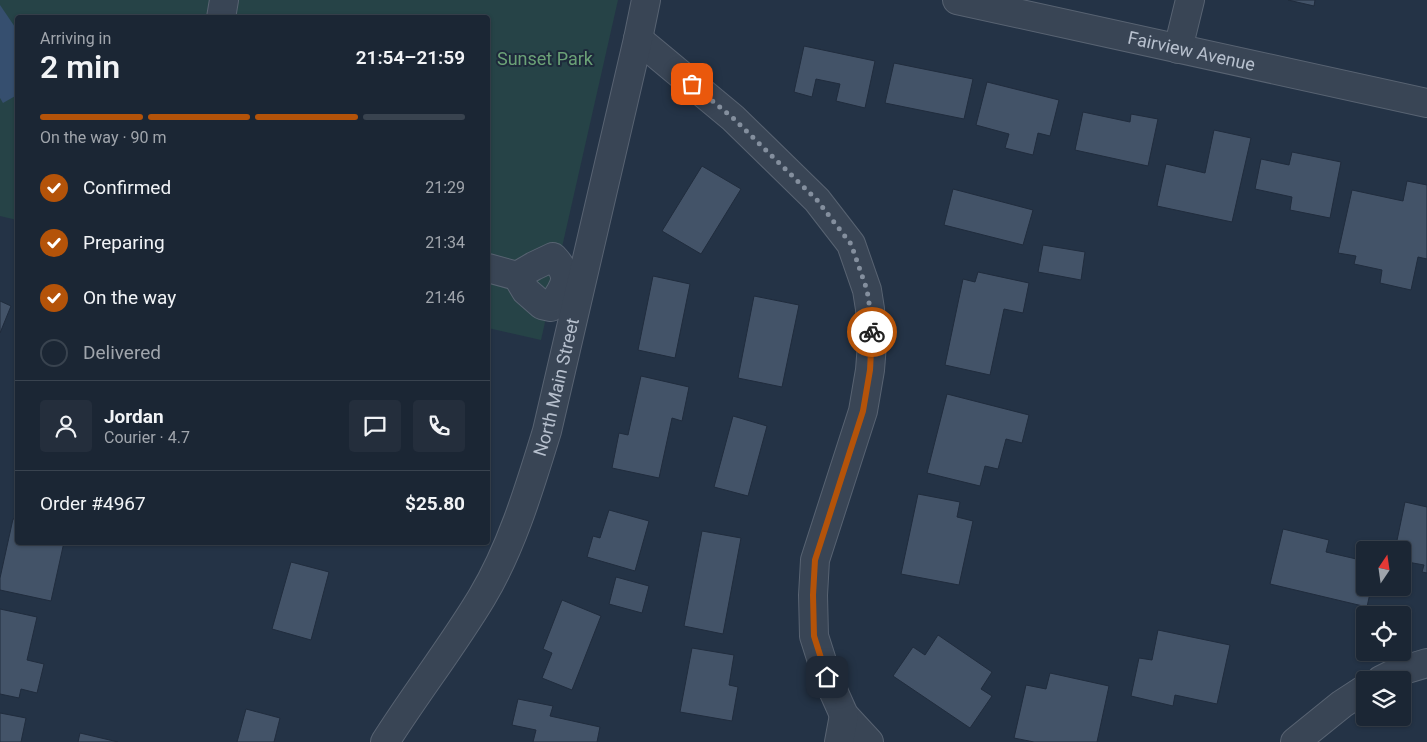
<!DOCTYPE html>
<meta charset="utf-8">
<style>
:root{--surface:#1b2634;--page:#242e3c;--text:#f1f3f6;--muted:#a0a5ac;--line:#39434f;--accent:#b45309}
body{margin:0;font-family:Roboto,sans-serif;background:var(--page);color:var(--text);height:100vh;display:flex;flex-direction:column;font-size:19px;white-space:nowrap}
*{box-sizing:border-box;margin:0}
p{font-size:16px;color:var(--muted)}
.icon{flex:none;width:28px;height:28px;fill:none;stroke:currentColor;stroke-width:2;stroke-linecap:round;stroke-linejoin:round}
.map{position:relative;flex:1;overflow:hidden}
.panel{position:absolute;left:15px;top:15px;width:475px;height:530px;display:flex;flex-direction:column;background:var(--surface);border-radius:5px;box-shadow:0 1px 4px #0004,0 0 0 1px var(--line)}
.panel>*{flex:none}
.needle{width:32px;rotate:13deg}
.fabs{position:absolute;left:1356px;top:541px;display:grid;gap:10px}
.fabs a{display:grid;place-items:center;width:55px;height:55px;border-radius:5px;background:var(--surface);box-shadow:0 1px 4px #0004,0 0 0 1px var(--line);font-size:25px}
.pin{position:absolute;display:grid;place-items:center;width:42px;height:42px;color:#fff;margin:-21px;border-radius:10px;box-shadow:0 2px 8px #0006}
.courier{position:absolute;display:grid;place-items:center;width:50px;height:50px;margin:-25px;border:4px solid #b45309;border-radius:50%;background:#fff;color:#222;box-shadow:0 1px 6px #0007}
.overview em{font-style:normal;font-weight:600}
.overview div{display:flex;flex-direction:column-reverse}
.overview{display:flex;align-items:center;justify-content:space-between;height:85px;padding:0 25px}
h1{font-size:32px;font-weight:600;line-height:38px}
.bar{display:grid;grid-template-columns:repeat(4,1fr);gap:8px 5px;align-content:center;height:60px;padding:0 25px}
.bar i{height:6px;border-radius:4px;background:var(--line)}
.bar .current{background:var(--accent)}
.bar p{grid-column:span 4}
.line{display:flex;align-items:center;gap:12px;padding:0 25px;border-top:1px solid var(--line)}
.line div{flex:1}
.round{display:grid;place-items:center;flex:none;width:52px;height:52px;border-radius:5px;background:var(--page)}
ol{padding:0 25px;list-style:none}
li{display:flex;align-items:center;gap:15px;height:55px}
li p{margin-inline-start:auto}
li .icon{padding:5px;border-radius:50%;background:var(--accent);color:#fff;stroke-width:4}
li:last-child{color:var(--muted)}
li i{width:28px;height:28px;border:2px solid var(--line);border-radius:50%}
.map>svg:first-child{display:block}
</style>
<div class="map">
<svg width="1427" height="742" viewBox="0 0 1427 742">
<rect width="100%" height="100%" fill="#243346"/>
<path fill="#264347" d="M 0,0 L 618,0 L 541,340 L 488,328 L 488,18 L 18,18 L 17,220 L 0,216 Z"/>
<path fill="#364f6f" d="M 0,5 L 17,30 L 17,95 L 3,103 L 0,98 Z"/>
<g fill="#435368" stroke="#202c3d">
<path d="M 1288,0 L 1315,0 L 1314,6 Z"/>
<path d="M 804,46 L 875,61 L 865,108 L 836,101 L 840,84 L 816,79 L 812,97 L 794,92 Z"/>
<path d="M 894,63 L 973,79 L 964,119 L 885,103 Z"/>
<path d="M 987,82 L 1059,100 L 1050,136 L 1038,133 L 1033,155 L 1005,148 L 1009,134 L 976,125 Z"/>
<path d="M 1083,112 L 1130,122 L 1131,114 L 1158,119 L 1148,166 L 1075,150 Z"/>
<path d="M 1214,130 L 1251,138 L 1232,222 L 1157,206 L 1166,164 L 1205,173 Z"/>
<path d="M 1292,152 L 1341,162 L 1330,218 L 1290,210 L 1292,197 L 1255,189 L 1261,159 L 1289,165 Z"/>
<path d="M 702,166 L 741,189 L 701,254 L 662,231 Z"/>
<path d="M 1407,181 L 1427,185 L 1427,259 L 1418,257 L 1411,290 L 1380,283 L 1382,270 L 1354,264 L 1356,256 L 1338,253 L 1352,190 L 1403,201 Z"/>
<path d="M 953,189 L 1033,210 L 1023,245 L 944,225 Z"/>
<path d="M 1043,245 L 1085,252 L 1081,280 L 1038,272 Z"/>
<path d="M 978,272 L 1029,283 L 1023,313 L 1004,309 L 990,375 L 945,365 L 963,279 L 975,282 Z"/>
<path d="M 653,276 L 690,284 L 675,358 L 638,350 Z"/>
<path d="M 754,296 L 799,305 L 782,387 L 738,378 Z"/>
<path d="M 0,301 L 11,306 L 0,333 Z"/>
<path d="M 641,376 L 689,387 L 682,421 L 672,418 L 659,478 L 612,468 L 619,433 L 628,435 Z"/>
<path d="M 947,394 L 1029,415 L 1022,443 L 1006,439 L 998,469 L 985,466 L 980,486 L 927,473 Z"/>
<path d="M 733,416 L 767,426 L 748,496 L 714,487 Z"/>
<path d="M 918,494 L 960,502 L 957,517 L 973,521 L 959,585 L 901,574 Z"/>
<path d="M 1405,502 L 1427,507 L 1427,573 L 1422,572 L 1424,565 L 1402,561 L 1402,550 L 1395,550 Z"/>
<path d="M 609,510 L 649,521 L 635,571 L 587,557 L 593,536 L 600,538 Z"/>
<path d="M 13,519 L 18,519 L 18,542 L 64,542 L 51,601 L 0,590 L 0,578 Z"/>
<path d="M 1283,529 L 1329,540 L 1326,552 L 1365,561 L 1365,588 L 1371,588 L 1367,607 L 1270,584 Z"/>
<path d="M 702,531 L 741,538 L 723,634 L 684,626 Z"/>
<path d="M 291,562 L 329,572 L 311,640 L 272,629 Z"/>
<path d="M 616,577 L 649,586 L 642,613 L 609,604 Z"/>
<path d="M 562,600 L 601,616 L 572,690 L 542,678 L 552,653 L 543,649 Z"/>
<path d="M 0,609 L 37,617 L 27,660 L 44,664 L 37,693 L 21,689 L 19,698 L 0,694 Z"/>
<path d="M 1158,630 L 1230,645 L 1217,704 L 1175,695 L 1173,706 L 1131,696 L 1139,658 L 1152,660 Z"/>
<path d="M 938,635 L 992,672 L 981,689 L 992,696 L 970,728 L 893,676 L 913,647 L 925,655 Z"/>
<path d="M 692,648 L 734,655 L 729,685 L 738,687 L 732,721 L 680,712 Z"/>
<path d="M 1050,673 L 1109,686 L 1097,742 L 1034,742 L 1014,738 L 1026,685 L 1046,689 Z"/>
<path d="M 518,699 L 553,706 L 550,716 L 600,727 L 597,742 L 533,742 L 536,730 L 512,725 Z"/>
<path d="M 246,709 L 280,718 L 274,742 L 237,742 Z"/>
<path d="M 0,713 L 26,718 L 21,742 L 0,742 Z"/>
<path d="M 80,733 L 118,742 L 78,742 Z"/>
</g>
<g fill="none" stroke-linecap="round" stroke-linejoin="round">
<g stroke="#586372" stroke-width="30">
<g id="minor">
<path id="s1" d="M 957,0 L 1427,103"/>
<path d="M 221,18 L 224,0"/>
<path d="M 638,39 L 733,118 L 817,200 L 851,244 L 867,290 L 870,309 L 872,344 L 870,370 L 863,411 L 815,560 L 813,595 L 814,636 L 827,677 L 844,715 L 869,742"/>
<path d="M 1178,49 L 1190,0"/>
<path d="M 488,268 L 517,276 L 534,266 L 553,257 C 573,278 565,285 551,307 L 542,305 L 526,291 L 517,276"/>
<path d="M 1381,680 L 1397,672 L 1427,663"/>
<path id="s2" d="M 385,742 C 416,693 452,647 482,597 C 512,547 530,486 547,431 L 638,39 L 646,0"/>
<path d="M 839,742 L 844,715"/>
<path d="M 1295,742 L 1342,704 L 1365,689"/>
</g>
</g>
<use href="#minor" stroke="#394555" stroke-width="28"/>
</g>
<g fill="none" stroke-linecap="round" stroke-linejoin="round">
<path stroke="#848f9e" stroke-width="5" stroke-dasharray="0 9" d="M 692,84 L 733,118 L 817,200 L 851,244 L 867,290 L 870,309 L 872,332"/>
<path stroke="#b45309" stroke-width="6" d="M 827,677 L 814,636 L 813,595 L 815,560 L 863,411 L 870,370 L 872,332"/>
</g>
<g text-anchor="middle" stroke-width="4" stroke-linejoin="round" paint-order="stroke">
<g font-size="18" fill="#b7c0ce" stroke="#1e2a3b">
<text dy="6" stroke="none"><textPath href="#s1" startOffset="240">Fairview Avenue</textPath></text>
<text dy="6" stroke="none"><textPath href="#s2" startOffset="398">North Main Street</textPath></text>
</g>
<g font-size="18" fill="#6ba277" stroke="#1e2a3b">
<text x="545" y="65">Sunset Park</text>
</g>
</g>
</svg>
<div class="fabs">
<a><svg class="needle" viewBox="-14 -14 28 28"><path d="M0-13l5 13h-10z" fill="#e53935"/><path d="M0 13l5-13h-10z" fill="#a0a5ac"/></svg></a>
<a><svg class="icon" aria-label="locate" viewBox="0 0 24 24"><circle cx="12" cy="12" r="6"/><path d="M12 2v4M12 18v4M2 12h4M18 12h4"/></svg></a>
<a><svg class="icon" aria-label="layers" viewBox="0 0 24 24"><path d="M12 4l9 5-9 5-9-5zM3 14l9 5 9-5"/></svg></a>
</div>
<div class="pin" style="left:692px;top:84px;background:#ea580c"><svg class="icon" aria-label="bag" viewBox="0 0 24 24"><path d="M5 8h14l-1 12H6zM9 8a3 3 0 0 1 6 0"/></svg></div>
<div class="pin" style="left:827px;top:677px;background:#1f2937"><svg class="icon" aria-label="home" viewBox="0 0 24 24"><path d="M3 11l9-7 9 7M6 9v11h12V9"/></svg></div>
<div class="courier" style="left:872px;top:332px"><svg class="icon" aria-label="bike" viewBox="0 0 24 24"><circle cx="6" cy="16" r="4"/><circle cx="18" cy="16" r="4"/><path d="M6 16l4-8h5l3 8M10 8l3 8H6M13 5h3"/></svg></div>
<section class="panel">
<div class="overview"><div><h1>2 min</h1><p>Arriving in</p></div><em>21:54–21:59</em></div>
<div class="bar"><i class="current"></i><i class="current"></i><i class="current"></i><i></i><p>On the way · 90 m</p></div>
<ol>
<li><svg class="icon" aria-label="check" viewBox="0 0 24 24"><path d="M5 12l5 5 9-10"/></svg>Confirmed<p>21:29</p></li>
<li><svg class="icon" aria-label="check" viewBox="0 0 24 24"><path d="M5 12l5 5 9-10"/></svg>Preparing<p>21:34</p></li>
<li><svg class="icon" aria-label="check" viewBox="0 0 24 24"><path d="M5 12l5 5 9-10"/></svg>On the way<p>21:46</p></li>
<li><i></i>Delivered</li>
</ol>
<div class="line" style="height:90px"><a class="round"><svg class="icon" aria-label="person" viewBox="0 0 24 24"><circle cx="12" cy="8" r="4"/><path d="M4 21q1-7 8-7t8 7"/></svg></a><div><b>Jordan</b><p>Courier · 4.7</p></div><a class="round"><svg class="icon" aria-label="chat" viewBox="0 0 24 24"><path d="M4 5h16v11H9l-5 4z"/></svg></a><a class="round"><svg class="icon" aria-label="phone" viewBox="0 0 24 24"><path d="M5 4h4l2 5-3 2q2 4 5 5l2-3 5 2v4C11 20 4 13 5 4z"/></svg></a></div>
<div class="line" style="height:65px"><div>Order #4967</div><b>$25.80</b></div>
</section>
</div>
